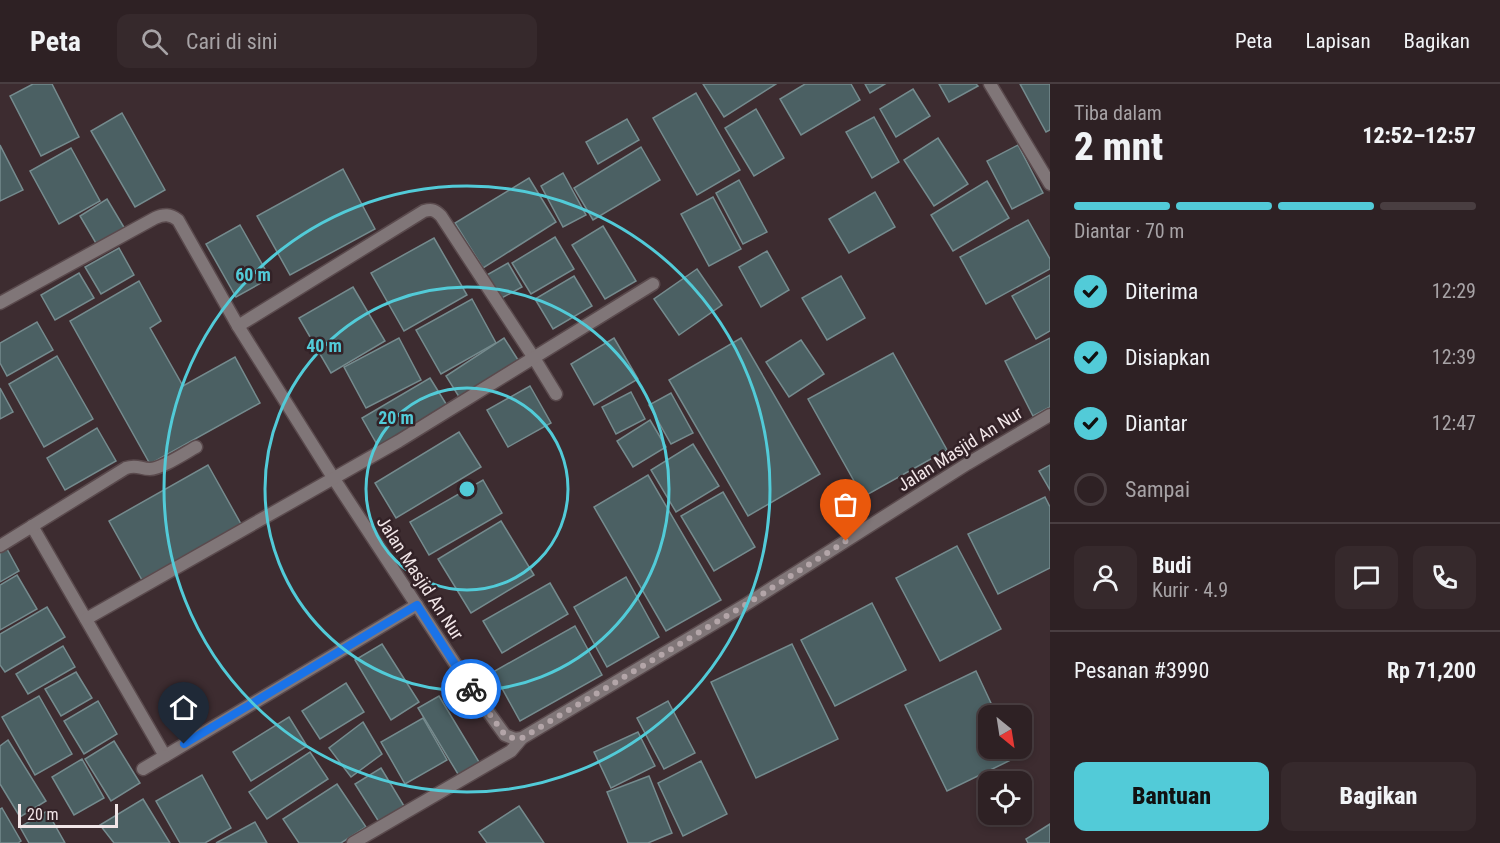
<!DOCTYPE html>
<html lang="id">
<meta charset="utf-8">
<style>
:root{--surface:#2e2124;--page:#36292c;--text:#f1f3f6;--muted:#a7a3a6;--line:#493e41;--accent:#52cbd8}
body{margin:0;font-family:"Roboto Condensed",sans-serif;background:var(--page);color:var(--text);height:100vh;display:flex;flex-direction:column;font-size:22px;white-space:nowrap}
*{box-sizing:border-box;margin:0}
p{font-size:20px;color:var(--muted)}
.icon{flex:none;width:33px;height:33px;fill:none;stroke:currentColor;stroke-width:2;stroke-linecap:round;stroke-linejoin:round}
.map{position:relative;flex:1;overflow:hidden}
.details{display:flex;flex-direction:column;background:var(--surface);width:450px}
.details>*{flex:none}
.needle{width:39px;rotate:150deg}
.controls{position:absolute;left:978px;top:621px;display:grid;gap:12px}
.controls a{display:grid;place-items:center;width:54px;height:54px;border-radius:12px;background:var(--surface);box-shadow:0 3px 9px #0003,0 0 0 2px var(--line);font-size:30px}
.scale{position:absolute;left:18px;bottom:15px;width:100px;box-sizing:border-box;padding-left:6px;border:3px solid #f2e6e8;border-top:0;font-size:16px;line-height:21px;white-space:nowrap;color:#f2e6e8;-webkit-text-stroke:4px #332227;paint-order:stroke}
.pin{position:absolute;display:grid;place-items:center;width:51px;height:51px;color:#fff;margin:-62px -26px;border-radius:50% 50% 50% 0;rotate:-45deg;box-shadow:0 0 6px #0007}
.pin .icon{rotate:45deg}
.courier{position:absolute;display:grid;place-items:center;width:60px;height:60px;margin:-30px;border:4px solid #1a73e8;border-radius:50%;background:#fff;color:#222;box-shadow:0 2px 8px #0007}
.head em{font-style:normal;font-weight:800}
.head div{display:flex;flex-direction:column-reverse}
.head{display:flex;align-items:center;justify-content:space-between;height:102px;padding:0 24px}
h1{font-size:39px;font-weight:800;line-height:45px}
.bar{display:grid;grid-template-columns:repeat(4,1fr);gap:9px 6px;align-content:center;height:72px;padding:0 24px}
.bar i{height:8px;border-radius:4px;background:var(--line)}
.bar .on{background:var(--accent)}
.bar p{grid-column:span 4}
.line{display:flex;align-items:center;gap:15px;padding:0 24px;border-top:2px solid var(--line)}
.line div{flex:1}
.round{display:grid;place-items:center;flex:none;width:63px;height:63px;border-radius:12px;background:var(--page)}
ol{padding:0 24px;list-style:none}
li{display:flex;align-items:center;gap:18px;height:66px}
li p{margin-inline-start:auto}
li .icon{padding:6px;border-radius:50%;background:var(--accent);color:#111;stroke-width:4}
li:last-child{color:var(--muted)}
li i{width:33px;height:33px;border:3px solid var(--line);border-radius:50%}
.action{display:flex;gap:12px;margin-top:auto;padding:12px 24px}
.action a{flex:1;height:69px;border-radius:12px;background:var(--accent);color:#111;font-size:24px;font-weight:800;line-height:69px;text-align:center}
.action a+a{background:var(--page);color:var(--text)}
header{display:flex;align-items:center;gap:36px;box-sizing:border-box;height:84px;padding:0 30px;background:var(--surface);border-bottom:2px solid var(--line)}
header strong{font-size:28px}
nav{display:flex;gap:33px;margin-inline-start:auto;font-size:21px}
.search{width:420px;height:54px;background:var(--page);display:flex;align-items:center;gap:15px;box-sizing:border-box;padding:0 21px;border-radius:12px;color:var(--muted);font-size:22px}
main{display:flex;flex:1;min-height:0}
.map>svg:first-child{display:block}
</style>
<header>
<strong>Peta</strong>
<div class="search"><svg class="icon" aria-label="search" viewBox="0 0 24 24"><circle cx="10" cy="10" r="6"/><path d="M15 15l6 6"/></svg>Cari di sini</div>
<nav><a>Peta</a><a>Lapisan</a><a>Bagikan</a></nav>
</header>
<main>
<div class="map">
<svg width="1050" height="759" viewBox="0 0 1050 759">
<rect width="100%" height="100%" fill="#3d2c30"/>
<g fill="#4b6063" stroke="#758b8e" stroke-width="1.5">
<path d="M 33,0 L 52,0 L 79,53 L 41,72 L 10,12 Z"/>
<path d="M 703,0 L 776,0 L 724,33 Z"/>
<path d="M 805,0 L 851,0 L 860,16 L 801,51 L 780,15 Z"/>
<path d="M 865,0 L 885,0 L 870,9 Z"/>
<path d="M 939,0 L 976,0 L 978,2 L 949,18 Z"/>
<path d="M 1020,0 L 1050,0 L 1050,46 L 1046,48 Z"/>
<path d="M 913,5 L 930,32 L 896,53 L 880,25 Z"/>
<path d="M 696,9 L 740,86 L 697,111 L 653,34 Z"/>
<path d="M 756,25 L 784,74 L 754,92 L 725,44 Z"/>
<path d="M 122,29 L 165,106 L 135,123 L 91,47 Z"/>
<path d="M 874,33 L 899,78 L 872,94 L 846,48 Z"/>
<path d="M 627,35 L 639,56 L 598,80 L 586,58 Z"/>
<path d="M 938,54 L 968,100 L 934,122 L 904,76 Z"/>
<path d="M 0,61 L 23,106 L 0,117 Z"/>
<path d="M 1018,61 L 1043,109 L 1012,125 L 987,77 Z"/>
<path d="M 641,63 L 660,96 L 593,136 L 574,104 Z"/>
<path d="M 71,64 L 100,117 L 59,140 L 30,87 Z"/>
<path d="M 343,85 L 375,145 L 290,191 L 257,132 Z"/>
<path d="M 563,89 L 586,131 L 563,143 L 541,102 Z"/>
<path d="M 529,94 L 556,138 L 483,184 L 455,139 Z"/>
<path d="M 739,96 L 767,148 L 743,160 L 716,109 Z"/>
<path d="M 987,97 L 1009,134 L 953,167 L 931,131 Z"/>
<path d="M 875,108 L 895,143 L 849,169 L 829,135 Z"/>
<path d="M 713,113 L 741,165 L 709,182 L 681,130 Z"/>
<path d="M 107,115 L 125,145 L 97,161 L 80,132 Z"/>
<path d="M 1028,136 L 1050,175 L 1050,185 L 986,220 L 960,173 Z"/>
<path d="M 240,141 L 270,194 L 236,213 L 206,160 Z"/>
<path d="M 603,142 L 636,197 L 605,215 L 572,161 Z"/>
<path d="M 555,153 L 574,185 L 531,210 L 512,179 Z"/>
<path d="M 434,154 L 467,211 L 404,247 L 371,189 Z"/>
<path d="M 119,164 L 134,191 L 101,210 L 85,183 Z"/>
<path d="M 767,167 L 789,206 L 761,223 L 739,183 Z"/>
<path d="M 508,179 L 522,203 L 498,216 L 485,192 Z"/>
<path d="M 697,185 L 722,221 L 679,251 L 654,215 Z"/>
<path d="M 79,189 L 94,214 L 55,236 L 41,211 Z"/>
<path d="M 1050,191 L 1050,247 L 1036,255 L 1012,212 Z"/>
<path d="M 574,192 L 592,222 L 553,245 L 535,215 Z"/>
<path d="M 841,192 L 865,234 L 827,256 L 802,214 Z"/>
<path d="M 139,197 L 161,237 L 150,244 L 183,302 L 235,273 L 260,319 L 150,380 L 70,237 Z"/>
<path d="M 353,203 L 385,257 L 331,289 L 299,234 Z"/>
<path d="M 472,215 L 496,259 L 441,290 L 416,246 Z"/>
<path d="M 37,238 L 53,266 L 7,292 L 0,279 L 0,259 Z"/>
<path d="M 399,254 L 421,296 L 366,324 L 344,283 Z"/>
<path d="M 504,254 L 520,279 L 461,316 L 446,292 Z"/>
<path d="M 614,254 L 638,295 L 594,321 L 571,280 Z"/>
<path d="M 741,254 L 820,390 L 748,432 L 669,296 Z"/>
<path d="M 1050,254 L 1050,323 L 1033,332 L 1005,277 Z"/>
<path d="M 801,256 L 824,290 L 789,313 L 766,278 Z"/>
<path d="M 893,269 L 947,366 L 863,413 L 808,315 Z"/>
<path d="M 57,272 L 93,335 L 44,363 L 9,300 Z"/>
<path d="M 430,294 L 448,323 L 379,364 L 362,334 Z"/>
<path d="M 530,302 L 551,339 L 508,363 L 487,326 Z"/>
<path d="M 0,304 L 13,328 L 0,335 Z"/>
<path d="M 631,308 L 645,335 L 616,350 L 602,323 Z"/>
<path d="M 671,309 L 693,349 L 671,360 L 649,321 Z"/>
<path d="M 650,336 L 666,363 L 633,383 L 617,357 Z"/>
<path d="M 97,344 L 116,377 L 65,406 L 47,374 Z"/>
<path d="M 459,348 L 481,383 L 396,434 L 375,399 Z"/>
<path d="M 693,360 L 719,402 L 676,428 L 651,386 Z"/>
<path d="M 208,381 L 241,440 L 142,496 L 109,437 Z"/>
<path d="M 1050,381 L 1050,406 L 1039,387 Z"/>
<path d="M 648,391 L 721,516 L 666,547 L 594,423 Z"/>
<path d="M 483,396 L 502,429 L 429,471 L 410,438 Z"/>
<path d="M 723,408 L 755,463 L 714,487 L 681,432 Z"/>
<path d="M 1045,413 L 1050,423 L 1050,484 L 998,510 L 968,450 Z"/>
<path d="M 501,437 L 534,491 L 471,529 L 438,475 Z"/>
<path d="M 957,462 L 1001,545 L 940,577 L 896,494 Z"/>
<path d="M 7,465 L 19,487 L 0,498 L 0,469 Z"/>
<path d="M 17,491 L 37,525 L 0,546 L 0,501 Z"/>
<path d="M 626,493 L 659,553 L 607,583 L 574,523 Z"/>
<path d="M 550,499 L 568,530 L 502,569 L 483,537 Z"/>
<path d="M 872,519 L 906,586 L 835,622 L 801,556 Z"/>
<path d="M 47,523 L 65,553 L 5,588 L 0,581 L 0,550 Z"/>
<path d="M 575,542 L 602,591 L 520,637 L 493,588 Z"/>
<path d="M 382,560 L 419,618 L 391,636 L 355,576 Z"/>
<path d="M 792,560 L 838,655 L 756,694 L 711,598 Z"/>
<path d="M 63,562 L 75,583 L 28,610 L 16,590 Z"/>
<path d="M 976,587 L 997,632 L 988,632 L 988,664 L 1013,664 L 1017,673 L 947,707 L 905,621 Z"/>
<path d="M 76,588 L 92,614 L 61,632 L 45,605 Z"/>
<path d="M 346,599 L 364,628 L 320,655 L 302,627 Z"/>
<path d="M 39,612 L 72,670 L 35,691 L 2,633 Z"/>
<path d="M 439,612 L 482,683 L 461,695 L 418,624 Z"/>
<path d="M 98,617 L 117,650 L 84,670 L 64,637 Z"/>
<path d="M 668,617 L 695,669 L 664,685 L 637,634 Z"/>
<path d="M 289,633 L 307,662 L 251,697 L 233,668 Z"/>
<path d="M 423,634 L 447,676 L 405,700 L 381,658 Z"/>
<path d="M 363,638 L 382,670 L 351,693 L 329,664 Z"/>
<path d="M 638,648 L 655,682 L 611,704 L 594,668 Z"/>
<path d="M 8,656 L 46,717 L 20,733 L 0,700 L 0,662 Z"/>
<path d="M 114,657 L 140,699 L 111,717 L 85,675 Z"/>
<path d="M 310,668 L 328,695 L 267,735 L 249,708 Z"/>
<path d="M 82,675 L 104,714 L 74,731 L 52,693 Z"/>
<path d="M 701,677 L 727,730 L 683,752 L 658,699 Z"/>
<path d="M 381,684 L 404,722 L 379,738 L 355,700 Z"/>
<path d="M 202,691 L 231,744 L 205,759 L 180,759 L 156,717 Z"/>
<path d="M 649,692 L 672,749 L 648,759 L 628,759 L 607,708 Z"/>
<path d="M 337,700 L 366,743 L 341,759 L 299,759 L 283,735 Z"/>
<path d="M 143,715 L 170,759 L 114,759 L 100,741 Z"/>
<path d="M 519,722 L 544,759 L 487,759 L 479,748 Z"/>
<path d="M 2,724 L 21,757 L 18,759 L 0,759 L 0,725 Z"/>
<path d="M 47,727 L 65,759 L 29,759 L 20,743 Z"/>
<path d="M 255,738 L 267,759 L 216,759 Z"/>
<path d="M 1050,740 L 1050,759 L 1028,759 L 1026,755 Z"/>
</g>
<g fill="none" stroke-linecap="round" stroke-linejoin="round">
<g stroke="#5a4a4d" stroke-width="15">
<g id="street">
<path d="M 990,0 L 1050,100"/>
<path d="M 0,219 L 155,134 C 164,130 170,130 178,136 L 238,242 L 334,395 L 473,607 L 505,651 L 515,655 L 522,654 L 745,521 L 967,380 L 1050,331"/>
<path d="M 238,242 L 424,127 C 432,125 435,126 441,132 L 534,274 L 556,310"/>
<path d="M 32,442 L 165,672 L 417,521"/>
<path d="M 0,462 L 126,384 C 137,380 140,385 150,385 C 161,385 185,369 196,363"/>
<path d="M 86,535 L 399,357 L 653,200"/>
<path d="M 143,685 L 165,672"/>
<path d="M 353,759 L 511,667 L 522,654"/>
</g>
</g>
<use href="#street" stroke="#807678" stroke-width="12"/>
</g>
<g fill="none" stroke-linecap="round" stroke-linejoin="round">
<path stroke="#b3a5a8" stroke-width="6" stroke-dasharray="0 10.8" d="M 471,605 L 505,651 L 515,655 L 522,654 L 745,521 L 846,457"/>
<path stroke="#1a73e8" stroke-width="8" d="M 184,660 L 417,521 L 471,605"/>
</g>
<g fill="none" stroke="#52cbd8" stroke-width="3">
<circle cx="467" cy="405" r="101"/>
<circle cx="467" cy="405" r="202"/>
<circle cx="467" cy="405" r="303"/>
</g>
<g text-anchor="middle" stroke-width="5" stroke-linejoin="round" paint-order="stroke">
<g font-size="18" fill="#f2e6e8" stroke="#332227">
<text transform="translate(960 365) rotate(-32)" y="6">Jalan Masjid An Nur</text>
<text transform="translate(420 494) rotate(57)" y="6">Jalan Masjid An Nur</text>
</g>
</g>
<circle cx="467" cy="405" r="9" fill="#52cbd8" stroke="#332227" stroke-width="3"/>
<g font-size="18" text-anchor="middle" font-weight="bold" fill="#52cbd8" stroke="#332227" stroke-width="5" stroke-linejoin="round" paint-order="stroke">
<text x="253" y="197">60 m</text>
<text x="324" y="268">40 m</text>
<text x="396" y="340">20 m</text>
</g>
</svg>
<div class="controls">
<a><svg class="needle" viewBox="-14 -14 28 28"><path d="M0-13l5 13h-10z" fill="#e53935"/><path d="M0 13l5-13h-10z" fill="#a7a3a6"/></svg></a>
<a><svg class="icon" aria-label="locate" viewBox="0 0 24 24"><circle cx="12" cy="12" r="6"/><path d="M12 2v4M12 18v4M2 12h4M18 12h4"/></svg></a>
</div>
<div class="scale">20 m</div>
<div class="pin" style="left:846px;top:457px;background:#ea580c"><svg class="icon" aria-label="bag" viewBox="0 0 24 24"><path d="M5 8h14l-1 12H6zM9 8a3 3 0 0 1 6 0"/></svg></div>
<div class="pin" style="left:184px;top:660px;background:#1f2937"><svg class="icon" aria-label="home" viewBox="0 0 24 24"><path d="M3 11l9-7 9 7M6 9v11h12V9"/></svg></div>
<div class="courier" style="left:471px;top:605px"><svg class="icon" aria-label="bike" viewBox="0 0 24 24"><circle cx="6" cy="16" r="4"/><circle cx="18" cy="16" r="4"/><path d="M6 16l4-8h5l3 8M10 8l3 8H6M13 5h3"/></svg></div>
</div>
<section class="details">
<div class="head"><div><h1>2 mnt</h1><p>Tiba dalam</p></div><em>12:52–12:57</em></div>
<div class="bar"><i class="on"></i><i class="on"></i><i class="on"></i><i></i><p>Diantar · 70 m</p></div>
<ol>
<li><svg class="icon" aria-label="check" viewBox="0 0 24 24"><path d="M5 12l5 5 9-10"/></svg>Diterima<p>12:29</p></li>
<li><svg class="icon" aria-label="check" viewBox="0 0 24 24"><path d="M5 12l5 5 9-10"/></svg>Disiapkan<p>12:39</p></li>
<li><svg class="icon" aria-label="check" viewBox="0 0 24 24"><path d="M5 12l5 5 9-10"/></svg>Diantar<p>12:47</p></li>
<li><i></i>Sampai</li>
</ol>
<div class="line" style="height:108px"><a class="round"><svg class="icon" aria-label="person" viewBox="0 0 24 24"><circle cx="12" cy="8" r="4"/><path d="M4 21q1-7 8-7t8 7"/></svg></a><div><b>Budi</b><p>Kurir · 4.9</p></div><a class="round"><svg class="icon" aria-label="chat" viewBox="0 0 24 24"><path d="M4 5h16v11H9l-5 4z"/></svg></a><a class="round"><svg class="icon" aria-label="phone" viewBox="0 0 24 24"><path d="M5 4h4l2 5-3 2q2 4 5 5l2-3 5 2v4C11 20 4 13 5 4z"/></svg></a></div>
<div class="line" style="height:78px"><div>Pesanan #3990</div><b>Rp 71,200</b></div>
<div class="action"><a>Bantuan</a><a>Bagikan</a></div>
</section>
</main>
